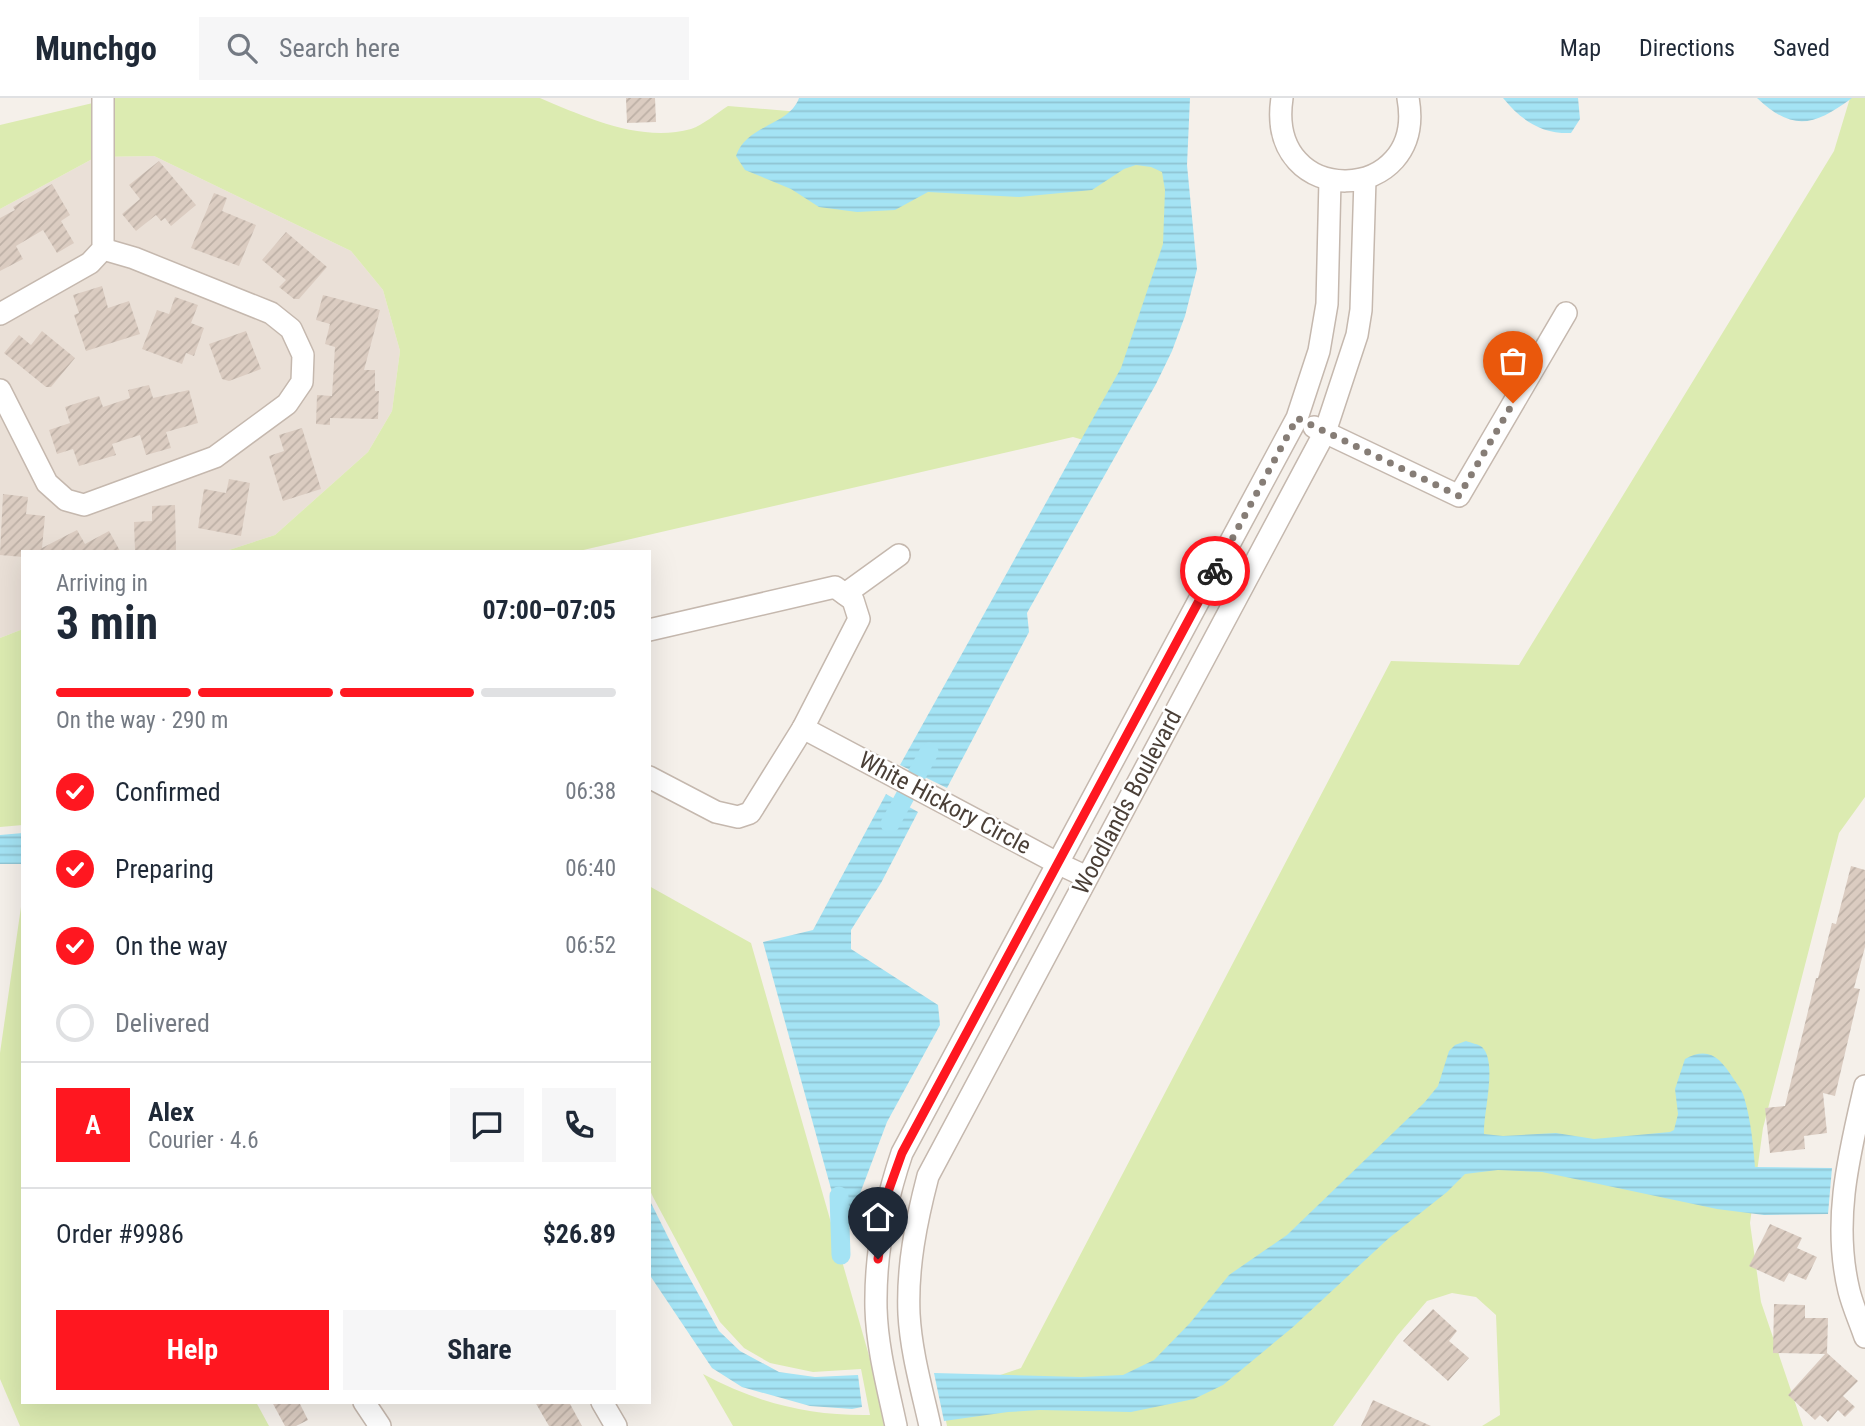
<!DOCTYPE html>
<meta charset="utf-8">
<style>
:root{--surface:#fff;--page:#f6f6f7;--text:#1f2937;--muted:#747a83;--line:#e0e1e3;--accent:#ff1720}
body{margin:0;font-family:"Roboto Condensed",sans-serif;background:var(--page);color:var(--text);height:100vh;display:flex;flex-direction:column;font-size:26px;white-space:nowrap}
*{box-sizing:border-box;margin:0}
p{font-size:23px;color:var(--muted)}
.icon{flex:none;width:38px;height:38px;fill:none;stroke:currentColor;stroke-width:2;stroke-linecap:round;stroke-linejoin:round}
.map{position:relative;flex:1;overflow:hidden}
.drawer{position:absolute;left:21px;top:452px;width:630px;height:854px;display:flex;flex-direction:column;background:var(--surface);border-radius:0px;box-shadow:0 7px 28px #0002}
.drawer>*{flex:none}
.pin{position:absolute;display:grid;place-items:center;width:60px;height:60px;color:#fff;margin:-72px -30px;border-radius:50% 50% 50% 0;rotate:-45deg;box-shadow:0 0 7px #0007}
.pin .icon{rotate:45deg}
.courier{position:absolute;display:grid;place-items:center;width:70px;height:70px;margin:-35px;border:5px solid #ff1720;border-radius:50%;background:#fff;color:#222;box-shadow:0 2px 9px #0007}
.summary em{font-style:normal;font-weight:700}
.summary div{display:flex;flex-direction:column-reverse}
.summary{display:flex;align-items:center;justify-content:space-between;height:119px;padding:0 35px}
h1{font-size:46px;font-weight:700;line-height:52px}
.bar{display:grid;grid-template-columns:repeat(4,1fr);gap:10px 7px;align-content:center;height:84px;padding:0 35px}
.bar i{height:9px;border-radius:5px;background:var(--line)}
.bar .selected{background:var(--accent)}
.bar p{grid-column:span 4}
.line{display:flex;align-items:center;gap:18px;padding:0 35px;border-top:2px solid var(--line)}
.line div{flex:1}
.round{display:grid;place-items:center;flex:none;width:74px;height:74px;border-radius:0px;background:var(--page)}
ol{padding:0 35px;list-style:none}
li{display:flex;align-items:center;gap:21px;height:77px}
li p{margin-inline-start:auto}
li .icon{padding:7px;border-radius:50%;background:var(--accent);color:#fff;stroke-width:4}
li:last-child{color:var(--muted)}
li i{width:38px;height:38px;border:4px solid var(--line);border-radius:50%}
.action{display:flex;gap:14px;margin-top:auto;padding:14px 35px}
.action a{flex:1;height:80px;border-radius:0px;background:var(--accent);color:#fff;font-size:28px;font-weight:700;line-height:80px;text-align:center}
.action a+a{background:var(--page);color:var(--text)}
header{display:flex;align-items:center;gap:42px;box-sizing:border-box;height:98px;padding:0 35px;background:var(--surface);border-bottom:2px solid var(--line)}
header strong{font-size:33px}
nav{display:flex;gap:38px;margin-inline-start:auto;font-size:24px}
.search{width:490px;height:63px;background:var(--page);display:flex;align-items:center;gap:18px;box-sizing:border-box;padding:0 24px;border-radius:0px;color:var(--muted);font-size:26px}
.map>svg:first-child{display:block}
</style>
<header>
<strong>Munchgo</strong>
<div class="search"><svg class="icon" aria-label="search" viewBox="0 0 24 24"><circle cx="10" cy="10" r="6"/><path d="M15 15l6 6"/></svg>Search here</div>
<nav><a>Map</a><a>Directions</a><a>Saved</a></nav>
</header>
<div class="map">
<svg width="1865" height="1328" viewBox="0 0 1865 1328">
<defs>
<pattern id="water-rules" width="6" height="5" patternUnits="userSpaceOnUse" patternTransform="scale(1.75)"><rect width="6" height="5" fill="#a4e3f4"/><path d="M0 2.5h6" fill="none" stroke="#8fc4d2"/></pattern>
<pattern id="building-hatch" width="6" height="6" patternUnits="userSpaceOnUse" patternTransform="scale(1.75)"><rect width="6" height="6" fill="#dbccc1"/><path d="M-1 1l2-2M0 6l6-6M5 7l2-2" fill="none" stroke="#bdb0a6"/></pattern>
</defs>
<rect width="100%" height="100%" fill="#f5f0ea"/>
<path fill="#eae0d7" d="M 154,58 L 351,153 L 383,192 L 400,253 L 392,313 L 368,354 L 275,437 L 226,453 L 23,453 L 23,531 L 0,540 L 0,111 L 96,59 Z"/>
<g fill="#dcebb1">
<path d="M 114,0 L 540,0 C 585,19 641,45 691,31 C 703,27 717,15 728,8 L 1166,45 L 1181,134 L 1094,345 L 1073,339 L 579,453 L 226,453 L 275,437 L 368,354 L 392,313 L 400,253 L 383,192 L 351,153 L 154,58 L 96,59 L 0,111 L 0,27 Z"/>
<path d="M 1850,0 L 1865,0 L 1865,699 L 1839,735 L 1763,1030 L 1750,1125 L 1761,1204 L 1803,1328 L 1482,1328 L 1500,1317 L 1496,1217 L 1476,1199 L 1452,1195 L 1427,1203 L 1397,1238 L 1333,1328 L 947,1328 L 941,1297 L 1021,1270 L 1391,563 L 1519,567 L 1834,53 Z"/>
<path d="M 23,531 L 23,727 L 0,729 L 0,540 Z"/>
<path d="M 649,788 L 751,845 L 872,1268 L 884,1328 L 733,1328 L 703,1276 C 757,1305 809,1318 870,1317 L 861,1271 L 813,1274 L 770,1265 L 744,1250 L 720,1224 L 653,1099 L 649,1090 Z"/>
<path d="M 23,795 L 23,1304 L 256,1304 L 269,1328 L 20,1328 L 0,1281 L 0,955 Z"/>
</g>
<g fill="url(#water-rules)">
<path d="M 799,0 L 1190,0 L 1187,67 L 1197,171 L 1185,218 L 1172,253 L 1156,286 L 1027,515 L 1029,534 L 947,690 L 900,667 L 1121,270 L 1163,146 L 1165,92 L 1162,74 L 1151,69 L 1136,67 L 1124,71 L 1092,92 L 1019,99 L 928,94 L 895,112 L 857,114 L 819,109 L 791,91 L 745,72 L 736,58 C 747,26 789,28 799,0 Z"/>
<path d="M 1503,0 L 1578,0 L 1580,21 L 1571,35 C 1541,36 1521,22 1503,0 Z"/>
<path d="M 1757,0 L 1852,0 C 1814,28 1793,34 1757,0 Z"/>
<path d="M 886,696 L 918,714 L 881,785 L 851,832 L 851,851 L 938,907 L 940,927 L 887,1024 L 844,1138 L 763,844 L 813,832 Z"/>
<path d="M 23,735 L 23,766 L 0,766 L 0,737 Z"/>
<path d="M 1466,943 C 1471,945 1478,946 1482,949 C 1498,964 1483,1015 1484,1036 L 1503,1038 L 1556,1035 L 1594,1041 L 1670,1034 L 1674,1032 L 1678,1016 L 1675,991 L 1685,961 C 1709,948 1720,960 1733,980 C 1737,986 1742,992 1744,999 C 1751,1022 1753,1046 1755,1069 L 1832,1070 L 1828,1116 L 1764,1117 L 1717,1111 L 1542,1074 L 1498,1072 L 1465,1076 L 1447,1094 L 1389,1140 L 1293,1229 L 1223,1287 L 1194,1301 L 1131,1314 L 1040,1312 L 1008,1314 L 944,1323 L 934,1275 L 1081,1279 L 1123,1277 L 1154,1262 L 1190,1225 L 1229,1177 L 1287,1137 L 1424,1005 L 1438,988 L 1449,953 L 1455,947 Z"/>
<path d="M 649,1101 L 680,1163 L 719,1233 L 740,1253 L 779,1274 L 815,1279 L 858,1277 L 862,1309 L 852,1311 L 810,1308 L 742,1289 L 712,1270 L 649,1176 Z"/>
</g>
<g fill="none" stroke-linecap="round" stroke-linejoin="round">
<g stroke="#a4e3f4" stroke-width="19">
<path d="M 890,726 L 929,654"/>
<path d="M 839,1098 L 841,1157"/>
</g>
</g>
<g fill="url(#building-hatch)">
<path d="M 626,0 L 655,0 L 656,24 L 627,25 Z"/>
<path d="M 159,63 L 196,107 L 171,128 L 165,120 L 161,123 L 156,117 L 136,133 L 122,116 L 140,101 L 129,87 Z"/>
<path d="M 52,86 L 70,117 L 61,123 L 74,145 L 57,155 L 43,132 L 16,148 L 23,161 L 0,173 L 0,120 L 15,112 L 13,109 Z"/>
<path d="M 214,95 L 227,100 L 222,113 L 256,127 L 239,168 L 191,150 Z"/>
<path d="M 286,134 L 327,169 L 299,201 L 294,201 L 279,189 L 286,182 L 262,162 Z"/>
<path d="M 102,188 L 108,210 L 129,203 L 140,236 L 86,253 L 74,217 L 79,215 L 73,197 Z"/>
<path d="M 323,197 L 380,212 L 364,272 L 375,272 L 375,293 L 379,293 L 378,321 L 330,320 L 330,327 L 316,326 L 317,297 L 332,298 L 335,249 L 325,246 L 330,226 L 316,222 Z"/>
<path d="M 175,199 L 198,207 L 191,225 L 204,230 L 194,258 L 186,255 L 182,266 L 142,251 L 157,212 L 169,216 Z"/>
<path d="M 42,233 L 75,260 L 51,289 L 46,289 L 4,255 L 19,237 L 31,247 Z"/>
<path d="M 246,233 L 261,271 L 229,283 L 222,281 L 209,246 Z"/>
<path d="M 149,287 L 153,300 L 189,292 L 198,325 L 166,334 L 171,350 L 146,357 L 140,337 L 112,346 L 116,357 L 79,368 L 73,351 L 57,356 L 49,332 L 70,325 L 65,309 L 99,298 L 103,309 L 130,300 L 128,292 Z"/>
<path d="M 302,330 L 321,391 L 283,403 L 269,358 L 284,353 L 279,337 Z"/>
<path d="M 229,381 L 250,385 L 241,438 L 198,430 L 204,391 L 226,395 Z"/>
<path d="M 3,396 L 28,399 L 26,416 L 45,418 L 42,450 L 77,432 L 85,446 L 109,433 L 120,453 L 23,453 L 23,459 L 0,457 Z"/>
<path d="M 175,407 L 176,453 L 135,453 L 134,424 L 152,423 L 152,408 Z"/>
<path d="M 1851,768 L 1865,772 L 1865,849 L 1854,890 L 1860,891 L 1835,998 L 1823,995 L 1827,1035 L 1804,1038 L 1805,1051 L 1770,1055 L 1765,1010 L 1785,1008 L 1816,880 L 1818,880 L 1832,825 L 1836,826 Z"/>
<path d="M 1770,1126 L 1802,1140 L 1797,1150 L 1817,1159 L 1806,1182 L 1789,1175 L 1784,1184 L 1749,1168 Z"/>
<path d="M 1774,1206 L 1805,1207 L 1805,1220 L 1828,1220 L 1827,1255 L 1858,1283 L 1843,1298 L 1855,1309 L 1845,1319 L 1838,1312 L 1828,1324 L 1820,1317 L 1815,1322 L 1788,1297 L 1825,1256 L 1773,1255 Z"/>
<path d="M 1433,1211 L 1457,1233 L 1449,1243 L 1469,1260 L 1448,1283 L 1403,1243 Z"/>
<path d="M 1373,1302 L 1431,1328 L 1361,1328 Z"/>
<path d="M 272,1304 L 299,1304 L 308,1322 L 296,1328 L 285,1328 Z"/>
<path d="M 535,1304 L 569,1304 L 582,1328 L 549,1328 Z"/>
</g>
<g fill="none" stroke-linecap="round" stroke-linejoin="round">
<g stroke="#c5b8ae" stroke-width="24">
<g id="street">
<path d="M 1282,0 C 1265,113 1428,108 1408,0"/>
<path d="M 0,216 L 90,165 L 103,151 L 103,0"/>
<path d="M 0,292 L 47,385 L 66,402 L 84,407 L 215,359 L 287,306 L 302,284 L 303,257 L 291,231 L 271,215 L 134,160 L 103,151"/>
<path d="M 1314,329 L 1459,398 L 1566,215"/>
<path d="M 845,496 L 899,457"/>
<path d="M 649,532 L 835,489 L 853,502 L 859,521 L 803,630 L 750,715 L 738,719 L 716,714 L 649,679"/>
<path d="M 803,630 L 1057,765 L 1087,779"/>
<path d="M 1865,988 C 1849,1057 1832,1123 1849,1193 C 1853,1209 1860,1224 1865,1239"/>
<path d="M 364,1304 L 380,1328"/>
<path d="M 602,1304 L 616,1328"/>
<path d="M 896,1328 C 888,1290 877,1250 876,1210 C 875,1157 885,1105 902,1055 L 1297,320 L 1319,253 L 1327,206 L 1330,82"/>
<path d="M 930,1328 C 922,1292 911,1254 909,1216 C 907,1169 916,1124 928,1078 L 1325,334 L 1357,237 L 1361,212 L 1365,81"/>
</g>
</g>
<use href="#street" stroke="#fff" stroke-width="21"/>
</g>
<g fill="none" stroke-linecap="round" stroke-linejoin="round">
<path stroke="#867d76" stroke-width="7" stroke-dasharray="0 12.6" d="M 1215,473 L 1297,320 L 1459,398 L 1513,305"/>
<path stroke="#ff1720" stroke-width="9" d="M 878,1161 L 888,1094 L 902,1055 L 1215,473"/>
</g>
<g text-anchor="middle" stroke-width="5" stroke-linejoin="round" paint-order="stroke">
<g font-size="24" fill="#4a3f37" stroke="#fff">
<text transform="translate(1127 704) rotate(-62)" y="8">Woodlands Boulevard</text>
<text transform="translate(945 705) rotate(28)" y="8">White Hickory Circle</text>
</g>
</g>
</svg>
<div class="pin" style="left:1513px;top:305px;background:#ea580c"><svg class="icon" aria-label="bag" viewBox="0 0 24 24"><path d="M5 8h14l-1 12H6zM9 8a3 3 0 0 1 6 0"/></svg></div>
<div class="pin" style="left:878px;top:1161px;background:#1f2937"><svg class="icon" aria-label="home" viewBox="0 0 24 24"><path d="M3 11l9-7 9 7M6 9v11h12V9"/></svg></div>
<div class="courier" style="left:1215px;top:473px"><svg class="icon" aria-label="bike" viewBox="0 0 24 24"><circle cx="6" cy="16" r="4"/><circle cx="18" cy="16" r="4"/><path d="M6 16l4-8h5l3 8M10 8l3 8H6M13 5h3"/></svg></div>
<section class="drawer">
<div class="summary"><div><h1>3 min</h1><p>Arriving in</p></div><em>07:00–07:05</em></div>
<div class="bar"><i class="selected"></i><i class="selected"></i><i class="selected"></i><i></i><p>On the way · 290 m</p></div>
<ol>
<li><svg class="icon" aria-label="check" viewBox="0 0 24 24"><path d="M5 12l5 5 9-10"/></svg>Confirmed<p>06:38</p></li>
<li><svg class="icon" aria-label="check" viewBox="0 0 24 24"><path d="M5 12l5 5 9-10"/></svg>Preparing<p>06:40</p></li>
<li><svg class="icon" aria-label="check" viewBox="0 0 24 24"><path d="M5 12l5 5 9-10"/></svg>On the way<p>06:52</p></li>
<li><i></i>Delivered</li>
</ol>
<div class="line" style="height:126px"><b class="round" style="background:var(--accent);color:#fff">A</b><div><b>Alex</b><p>Courier · 4.6</p></div><a class="round"><svg class="icon" aria-label="chat" viewBox="0 0 24 24"><path d="M4 5h16v11H9l-5 4z"/></svg></a><a class="round"><svg class="icon" aria-label="phone" viewBox="0 0 24 24"><path d="M5 4h4l2 5-3 2q2 4 5 5l2-3 5 2v4C11 20 4 13 5 4z"/></svg></a></div>
<div class="line" style="height:91px"><div>Order #9986</div><b>$26.89</b></div>
<div class="action"><a>Help</a><a>Share</a></div>
</section>
</div>
